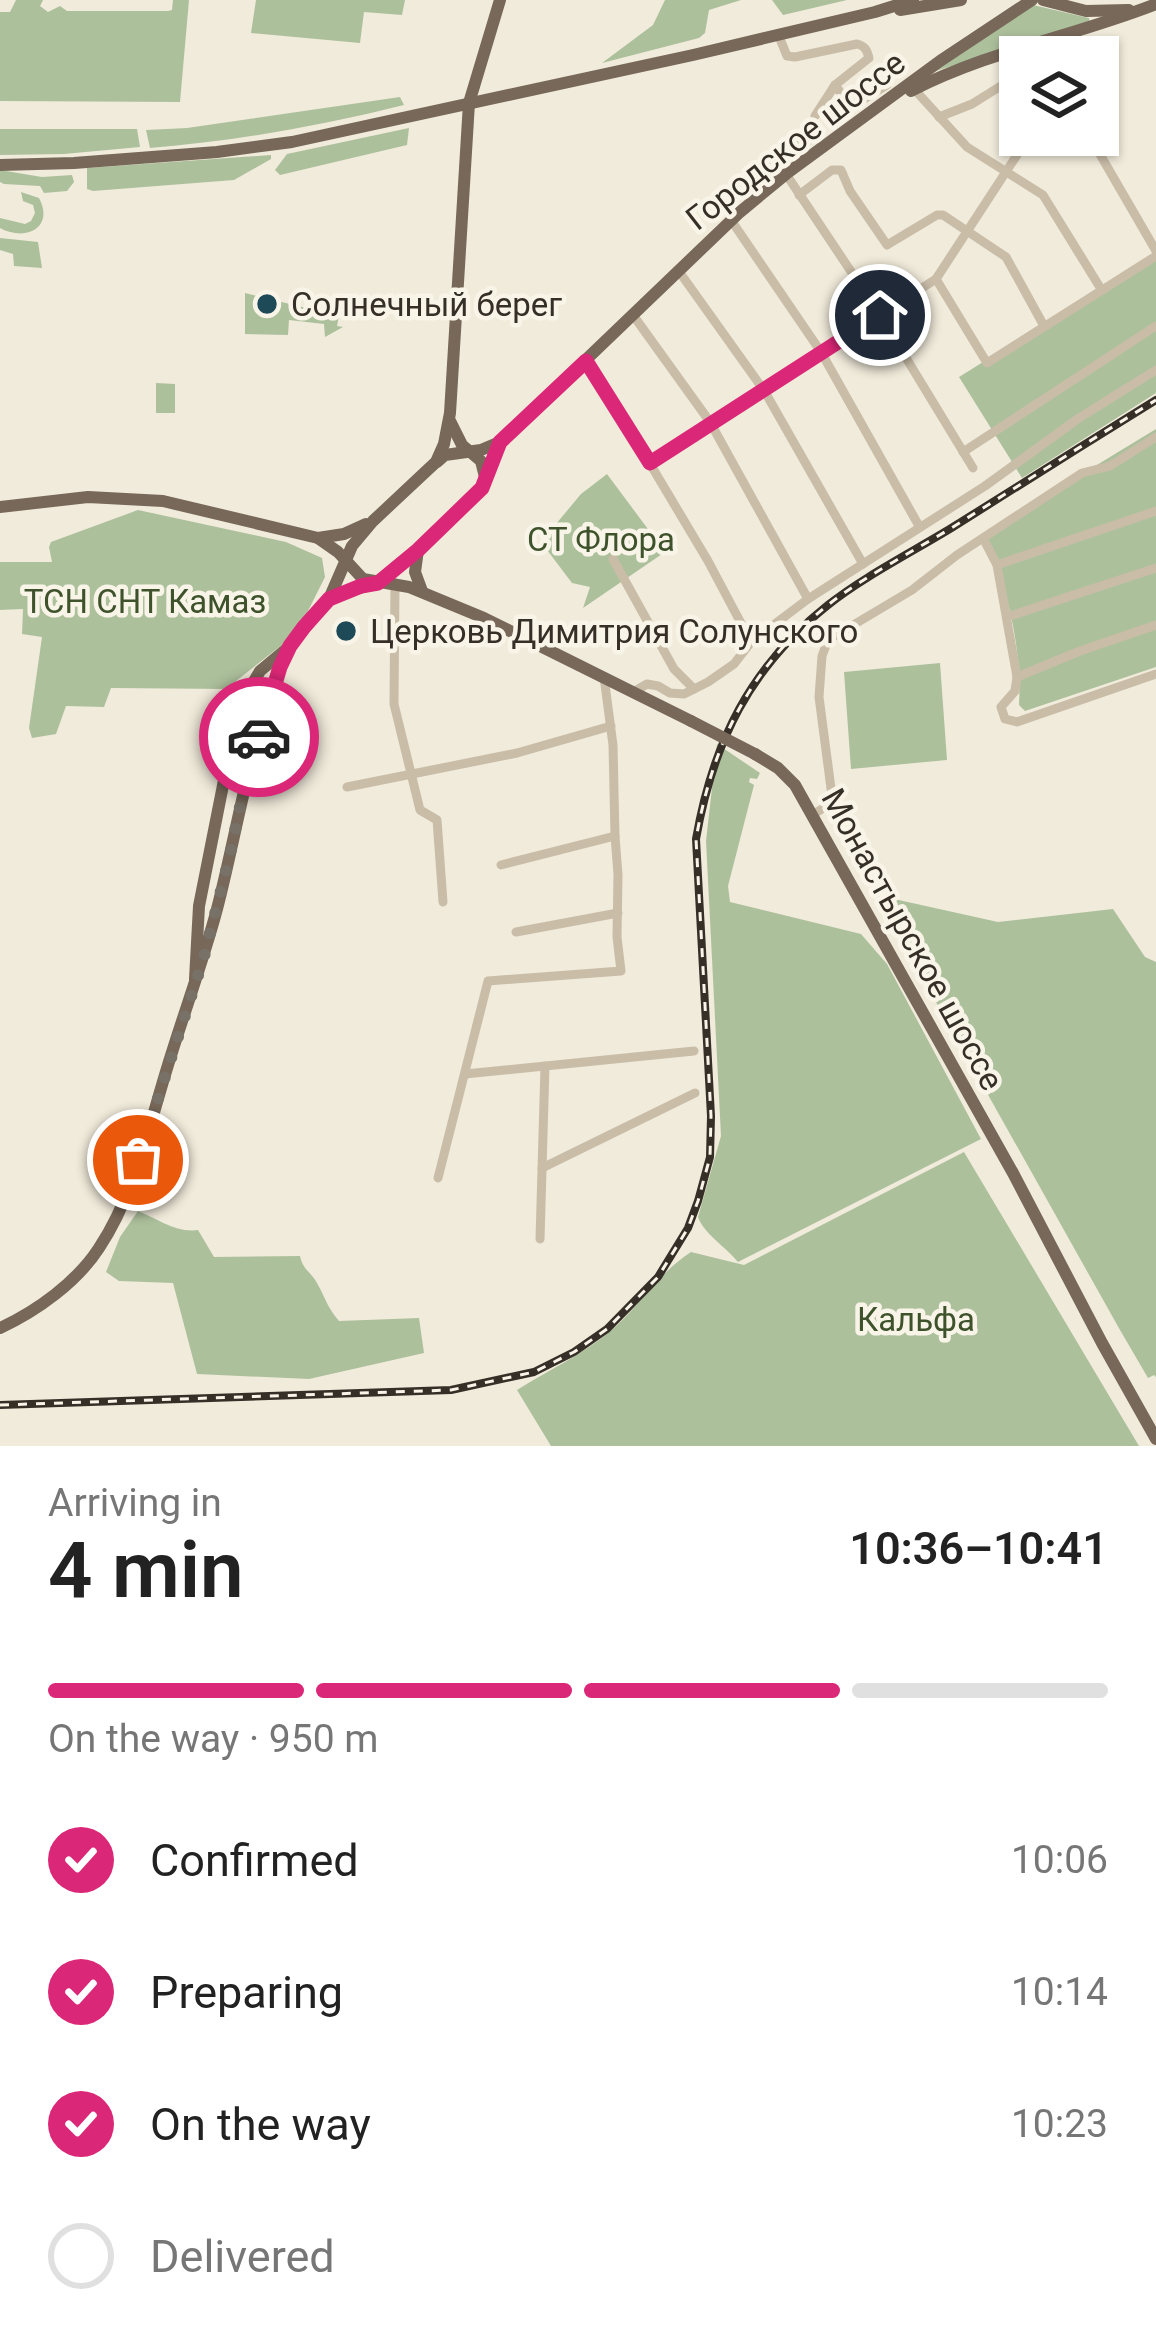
<!DOCTYPE html>
<meta charset="utf-8">
<style>
:root{--surface:#fff;--page:#f6f6f6;--text:#222;--muted:#767676;--line:#e0e0e0;--accent:#db2777}
body{margin:0;font-family:Roboto,sans-serif;background:var(--page);color:var(--text);height:100vh;display:flex;flex-direction:column;font-size:45px;white-space:nowrap}
*{box-sizing:border-box;margin:0}
p{font-size:39px;color:var(--muted)}
.icon{flex:none;width:66px;height:66px;fill:none;stroke:currentColor;stroke-width:2;stroke-linecap:round;stroke-linejoin:round}
.map{position:relative;height:1446px;overflow:hidden}
.details{display:flex;flex-direction:column;background:var(--surface);flex:1}
.details>*{flex:none}
.fabs{position:absolute;left:999px;top:36px;display:grid;gap:24px}
.fabs a{display:grid;place-items:center;width:120px;height:120px;border-radius:0px;background:var(--surface);box-shadow:0 3px 9px #0004;font-size:60px}
.pin{position:absolute;display:grid;place-items:center;width:102px;height:102px;color:#fff;margin:-51px;border:6px solid #fff;border-radius:50%;box-shadow:0 3px 12px #0007}
.courier{position:absolute;display:grid;place-items:center;width:120px;height:120px;margin:-60px;border:9px solid #db2777;border-radius:50%;background:#fff;color:#222;box-shadow:0 3px 15px #0007}
.head em{font-style:normal;font-weight:600}
.head div{display:flex;flex-direction:column-reverse}
.head{display:flex;align-items:center;justify-content:space-between;height:204px;padding:0 48px}
h1{font-size:78px;font-weight:600;line-height:90px}
.bar{display:grid;grid-template-columns:repeat(4,1fr);gap:18px 12px;align-content:center;height:144px;padding:0 48px}
.bar i{height:15px;border-radius:9px;background:var(--line)}
.bar .current{background:var(--accent)}
.bar p{grid-column:span 4}
ol{padding:0 48px;list-style:none}
li{display:flex;align-items:center;gap:36px;height:132px}
li p{margin-inline-start:auto}
li .icon{padding:12px;border-radius:50%;background:var(--accent);color:#fff;stroke-width:4}
li:last-child{color:var(--muted)}
li i{width:66px;height:66px;border:6px solid var(--line);border-radius:50%}
.map>svg:first-child{display:block}
</style>
<div class="map">
<svg width="1156" height="1446" viewBox="0 0 1156 1446">
<rect width="100%" height="100%" fill="#f1ebdb"/>
<g fill="#adc09c">
<path d="M 16,0 L 43,0 L 40,6 L 48,12 L 60,6 L 67,11 L 168,11 L 172,10 L 173,0 L 189,0 L 180,102 L 0,101 L 0,12 L 10,12 Z"/>
<path d="M 256,0 L 405,0 L 402,15 L 364,12 L 360,43 L 251,33 Z"/>
<path d="M 665,0 L 741,0 L 709,10 L 705,33 L 699,38 L 602,63 L 653,25 Z"/>
<path d="M 772,0 L 847,0 L 783,15 Z"/>
<path d="M 1033,5 L 1089,18 L 1090,23 L 929,73 Z"/>
<path d="M 400,97 L 404,105 C 320,126 236,141 150,148 L 146,130 L 187,128 Z"/>
<path d="M 409,128 L 407,145 L 280,175 L 275,170 L 287,154 Z"/>
<path d="M 0,129 L 137,129 L 140,147 L 64,154 L 0,155 Z"/>
<path d="M 800,139 L 812,142 L 811,145 L 747,192 L 751,173 Z"/>
<path d="M 271,155 L 271,159 L 234,180 L 93,191 L 87,189 L 87,168 Z"/>
<path d="M 0,170 L 42,177 L 72,175 L 74,182 L 67,191 L 44,193 L 40,186 L 4,184 L 0,182 Z"/>
<path d="M 21,192 L 39,198 C 55,228 25,242 0,228 L 0,218 L 25,224 L 31,221 L 35,213 L 33,205 L 23,201 Z"/>
<path d="M 0,238 L 38,242 L 42,268 L 14,266 L 13,254 L 0,250 Z"/>
<path d="M 1156,254 L 1156,393 L 1022,478 L 959,377 Z"/>
<path d="M 245,293 L 339,316 L 337,326 L 343,327 L 325,337 L 324,324 L 289,320 L 288,335 L 245,334 Z"/>
<path d="M 156,383 L 175,384 L 175,413 L 156,413 Z"/>
<path d="M 1156,429 L 1156,667 L 1025,711 L 1019,705 C 1022,645 1007,589 985,533 Z"/>
<path d="M 607,474 L 665,552 L 583,608 L 590,587 L 572,583 L 541,542 L 581,494 Z"/>
<path d="M 138,510 L 286,542 L 322,558 L 325,577 L 307,613 L 288,640 L 226,689 L 111,688 L 104,707 L 66,706 L 56,734 L 32,738 L 29,728 L 42,637 L 22,634 L 23,609 L 0,610 L 0,562 L 52,562 L 49,547 L 51,542 Z"/>
<path d="M 940,663 L 947,760 L 851,769 L 844,672 Z"/>
<path d="M 717,744 L 760,773 L 757,779 L 750,778 L 749,782 L 754,785 L 728,886 L 730,902 L 861,934 L 887,964 L 981,1139 L 738,1262 C 726,1247 704,1234 698,1217 L 721,1136 L 706,841 Z"/>
<path d="M 876,895 L 998,922 L 1113,909 L 1145,957 L 1156,962 L 1156,1377 L 1154,1375 L 1148,1378 L 1120,1330 Z"/>
<path d="M 964,1152 L 1139,1446 L 551,1446 L 517,1390 C 547,1371 581,1355 608,1333 C 639,1308 658,1273 691,1252 L 744,1265 Z"/>
<path d="M 138,1211 C 158,1219 176,1233 198,1230 L 214,1257 L 300,1256 C 303,1270 311,1272 317,1283 C 326,1299 326,1305 339,1321 L 419,1318 L 424,1353 L 309,1379 L 197,1374 L 173,1283 L 119,1281 L 106,1272 L 120,1237 Z"/>
</g>
<g fill="none" stroke-linecap="round" stroke-linejoin="round">
<g stroke="#c9bda8" stroke-width="9">
<path d="M 778,34 L 787,56 L 795,57 L 857,44 C 865,46 867,50 869,58 L 835,85 L 815,116"/>
<path d="M 835,85 L 851,107 L 887,85"/>
<path d="M 914,89 L 967,147 L 1043,195 L 1101,289"/>
<path d="M 939,117 L 972,104 L 1020,74"/>
<path d="M 1079,135 L 1094,144 L 1156,251"/>
<path d="M 786,174 L 880,315 L 973,468"/>
<path d="M 799,195 L 832,170 L 841,170 L 850,191 L 887,245 L 937,215 L 943,215 L 1006,257 L 1044,326"/>
<path d="M 731,220 L 821,352 L 919,526"/>
<path d="M 678,270 L 765,392 L 863,564"/>
<path d="M 936,279 L 987,363 L 1156,256"/>
<path d="M 633,315 L 710,422 L 808,599"/>
<path d="M 586,361 L 596,373 L 708,561 L 751,642"/>
<path d="M 963,452 L 1156,326"/>
<path d="M 650,463 L 936,279 L 1030,135"/>
<path d="M 984,540 L 997,565 L 1017,677 L 1015,691 L 1001,707 L 1005,719 L 1017,722 L 1156,674"/>
<path d="M 613,559 L 674,669 L 694,689"/>
<path d="M 997,565 L 1156,511"/>
<path d="M 395,583 L 394,704 L 420,810 L 437,820 L 443,902"/>
<path d="M 1007,617 L 1156,568"/>
<path d="M 1017,677 L 1080,651 L 1156,625"/>
<path d="M 635,691 L 647,684 L 658,686 L 670,693 L 684,694 L 708,682 L 734,664 L 751,642 L 808,599 L 985,486 L 1079,418 L 1156,370"/>
<path d="M 347,787 L 517,753 L 611,726"/>
<path d="M 812,815 L 827,806 L 832,796 L 819,697 L 822,656 L 828,640 L 912,590 L 957,555 L 1082,473 L 1110,466 L 1156,437"/>
<path d="M 501,865 L 615,836"/>
<path d="M 516,932 L 618,913"/>
<path d="M 465,1074 L 694,1051"/>
<path d="M 542,1168 L 695,1093"/>
<path d="M 438,1178 L 488,981 L 621,971 L 617,937 L 618,875 L 615,836 L 613,745 L 604,677"/>
<path d="M 540,1239 L 545,1066"/>
</g>
<g stroke="#776859" stroke-width="12">
<path d="M 1043,0 L 1086,11 L 1129,10"/>
<path d="M 900,10 L 961,0"/>
<path d="M 911,91 C 988,51 1075,36 1156,4"/>
<path d="M 0,165 L 74,163 L 217,152 L 292,142 L 693,55 L 875,12 L 913,0"/>
<path d="M 450,421 L 462,445 L 481,461 L 485,477"/>
<path d="M 437,462 L 445,455 L 481,450 L 500,442 L 740,212 L 786,174 L 940,61 L 1032,0"/>
<path d="M 0,507 L 88,497 L 163,501 L 318,538 L 338,552 L 363,579 L 409,587 L 484,618 L 691,721"/>
<path d="M 318,538 L 344,534 L 366,524"/>
<path d="M 418,550 L 415,572 L 422,591"/>
<path d="M 329,599 L 345,592 L 378,583 L 418,550 L 482,488 L 500,442"/>
<path d="M 755,754 L 778,768 L 795,785 L 1013,1173 L 1102,1343 L 1156,1439"/>
<path d="M 195,979 L 199,906 L 231,745 L 253,683 L 260,671 L 290,646 L 329,599 L 352,546 L 373,521 L 436,462 L 444,444 L 450,413 L 469,103 L 500,0"/>
<path d="M 0,1328 C 37,1311 77,1282 99,1248 C 131,1200 146,1139 162,1085 C 179,1026 201,969 217,909 C 239,824 251,734 287,652"/>
</g>
<g stroke="#362f28" stroke-width="8">
<path id="rail" d="M 0,1405 L 451,1390 L 534,1372 L 574,1352 L 607,1329 L 658,1277 L 688,1228 L 698,1201 L 710,1157 L 711,1116 L 696,839 C 713,742 750,667 828,605 C 863,577 914,551 953,527 C 1021,484 1088,442 1156,400"/>
</g>
<use href="#rail" stroke="#f9f4e8" stroke-width="3" stroke-dasharray="9" stroke-linecap="butt"/>
<path stroke="#776859" stroke-width="12" d="M 691,721 L 755,754"/>
</g>
<g fill="none" stroke-linecap="round" stroke-linejoin="round">
<path stroke="#777167" stroke-width="12" stroke-dasharray="0 21.6" d="M 138,1160 L 204,957 L 230,855 L 242,797 L 259,737"/>
<path stroke="#db2777" stroke-width="15" d="M 259,737 L 280,667 L 290,646 L 304,627 L 329,599 L 361,586 L 378,583 L 418,550 L 482,488 L 500,442 L 586,361 L 650,463 L 880,315"/>
</g>
<g fill="#1e4956" stroke="#f9f4e8" stroke-width="4.5">
<circle cx="267" cy="304" r="12"/>
<circle cx="346" cy="631" r="12"/>
</g>
<g text-anchor="middle" stroke-width="9" stroke-linejoin="round" paint-order="stroke">
<g font-size="33" fill="#362f28" stroke="#f9f4e8">
<text transform="translate(795 140) rotate(-38)" y="12">Городское шоссе</text>
<text transform="translate(913 939) rotate(61)" y="12">Монастырское шоссе</text>
</g>
<g font-size="33" fill="#362f28" stroke="#f9f4e8" text-anchor="start">
<text x="291" y="316">Солнечный берег</text>
<text x="370" y="643">Церковь Димитрия Солунского</text>
</g>
<g font-size="33" fill="#3e532c" stroke="#f9f4e8">
<text x="601" y="551">СТ Флора</text>
<text x="145" y="613">ТСН СНТ Камаз</text>
<text x="916" y="1331">Кальфа</text>
</g>
</g>
</svg>
<div class="fabs">
<a><svg class="icon" aria-label="layers" viewBox="0 0 24 24"><path d="M12 4l9 5-9 5-9-5zM3 14l9 5 9-5"/></svg></a>
</div>
<div class="pin" style="left:138px;top:1160px;background:#ea580c"><svg class="icon" aria-label="bag" viewBox="0 0 24 24"><path d="M5 8h14l-1 12H6zM9 8a3 3 0 0 1 6 0"/></svg></div>
<div class="pin" style="left:880px;top:315px;background:#1f2937"><svg class="icon" aria-label="home" viewBox="0 0 24 24"><path d="M3 11l9-7 9 7M6 9v11h12V9"/></svg></div>
<div class="courier" style="left:259px;top:737px"><svg class="icon" aria-label="car" viewBox="0 0 24 24"><path d="M5 17H2v-5l4-1 3-4h7l3 4 3 1v5h-3M9 17h6M6 11h13"/><circle cx="7" cy="17" r="2"/><circle cx="17" cy="17" r="2"/></svg></div>
</div>
<section class="details">
<div class="head"><div><h1>4 min</h1><p>Arriving in</p></div><em>10:36–10:41</em></div>
<div class="bar"><i class="current"></i><i class="current"></i><i class="current"></i><i></i><p>On the way · 950 m</p></div>
<ol>
<li><svg class="icon" aria-label="check" viewBox="0 0 24 24"><path d="M5 12l5 5 9-10"/></svg>Confirmed<p>10:06</p></li>
<li><svg class="icon" aria-label="check" viewBox="0 0 24 24"><path d="M5 12l5 5 9-10"/></svg>Preparing<p>10:14</p></li>
<li><svg class="icon" aria-label="check" viewBox="0 0 24 24"><path d="M5 12l5 5 9-10"/></svg>On the way<p>10:23</p></li>
<li><i></i>Delivered</li>
</ol>
</section>
